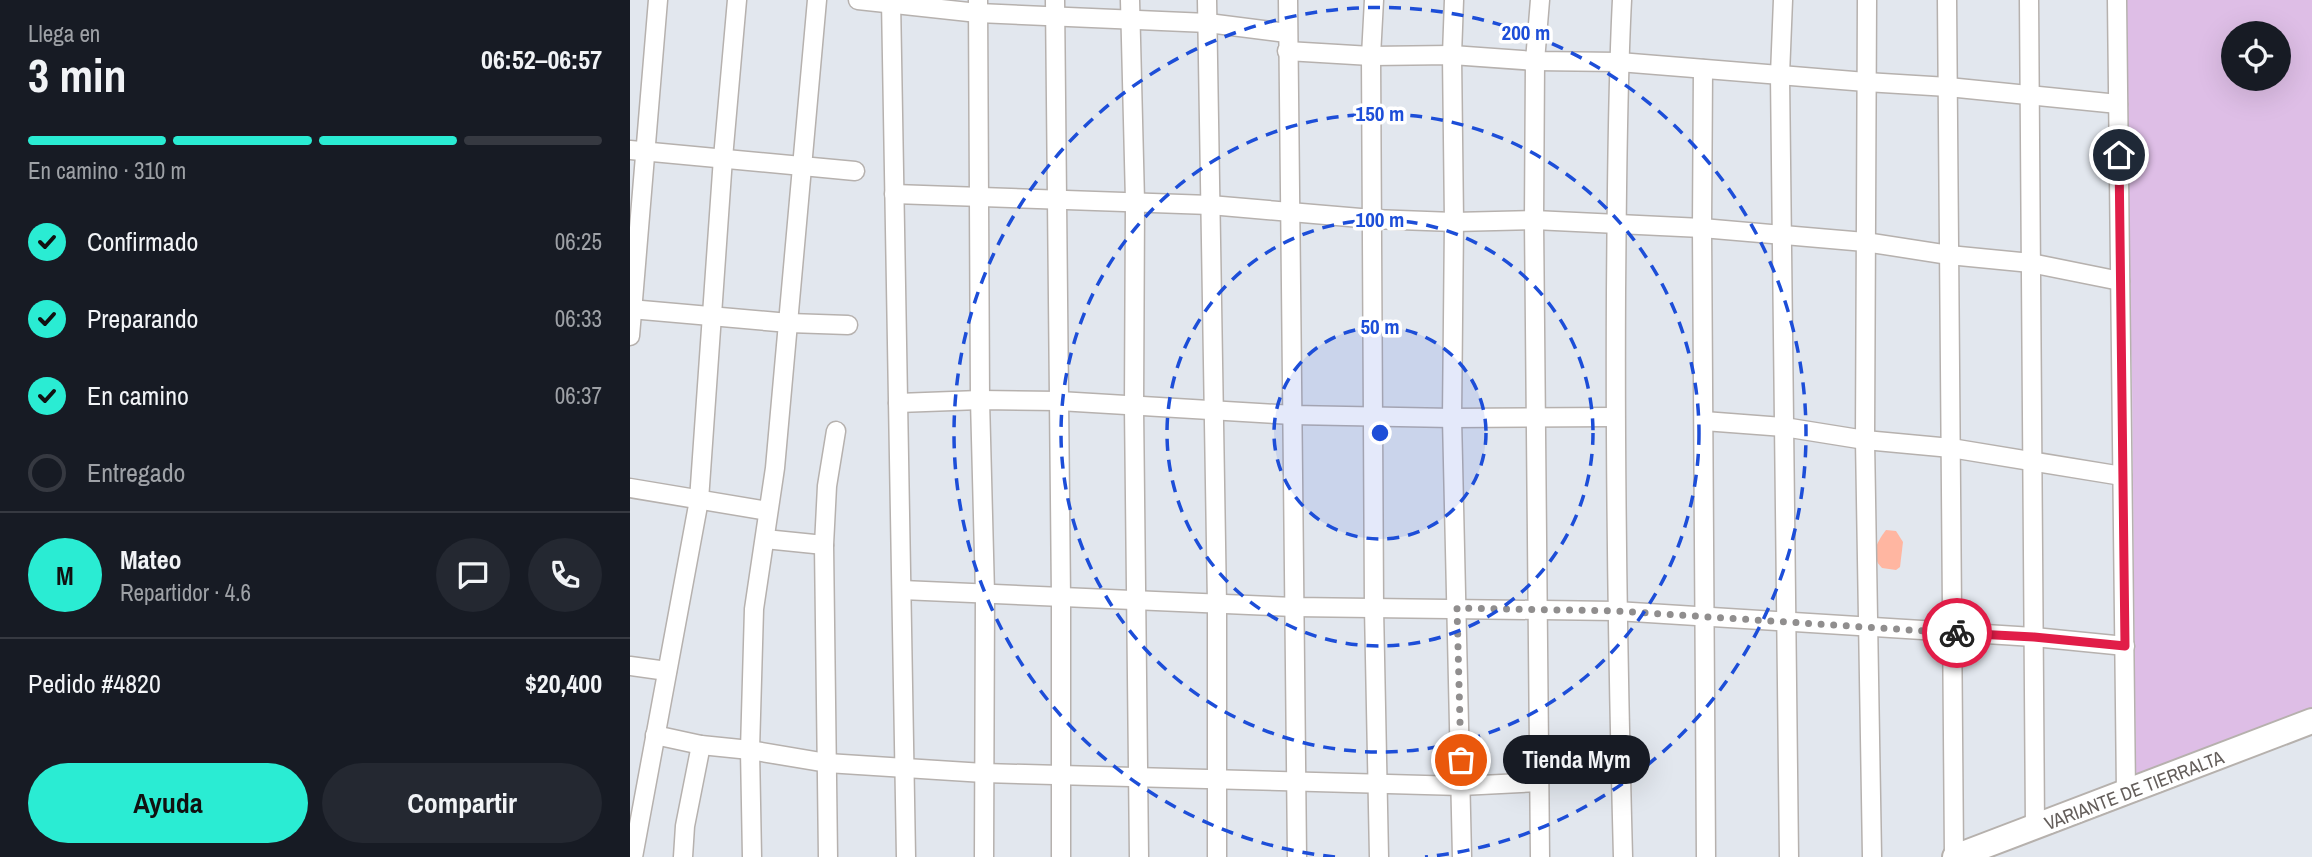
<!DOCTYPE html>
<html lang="es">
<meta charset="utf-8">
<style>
:root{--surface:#171b24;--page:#242831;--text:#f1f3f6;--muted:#9ea1a6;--line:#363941;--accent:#2aecd3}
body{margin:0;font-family:"Archivo Narrow",sans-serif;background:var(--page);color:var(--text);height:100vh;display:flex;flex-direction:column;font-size:26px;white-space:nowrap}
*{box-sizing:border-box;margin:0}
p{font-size:23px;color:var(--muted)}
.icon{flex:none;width:38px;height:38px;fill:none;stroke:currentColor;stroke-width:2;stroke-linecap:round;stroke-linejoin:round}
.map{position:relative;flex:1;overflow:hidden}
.details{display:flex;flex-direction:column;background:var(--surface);width:630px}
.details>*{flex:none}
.tools{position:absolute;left:1591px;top:21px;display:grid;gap:14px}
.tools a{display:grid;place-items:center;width:70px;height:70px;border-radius:50%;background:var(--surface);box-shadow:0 7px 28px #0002;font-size:35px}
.pin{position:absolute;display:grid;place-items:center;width:60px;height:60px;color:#fff;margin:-30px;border:4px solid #fff;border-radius:50%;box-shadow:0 2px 7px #0007}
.courier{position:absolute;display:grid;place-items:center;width:70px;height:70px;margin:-35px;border:5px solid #e11d48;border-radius:50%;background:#fff;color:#222;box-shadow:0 2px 9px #0007}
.bubble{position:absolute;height:49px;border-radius:24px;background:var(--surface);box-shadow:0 7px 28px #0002;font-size:23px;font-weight:700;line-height:49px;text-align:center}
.overview em{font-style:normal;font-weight:700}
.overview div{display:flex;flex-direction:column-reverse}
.overview{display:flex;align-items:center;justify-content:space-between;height:119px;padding:0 28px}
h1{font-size:46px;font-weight:700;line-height:52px}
.bar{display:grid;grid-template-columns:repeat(4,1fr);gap:10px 7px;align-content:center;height:84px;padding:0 28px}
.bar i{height:9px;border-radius:5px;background:var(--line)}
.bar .active{background:var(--accent)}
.bar p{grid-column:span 4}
.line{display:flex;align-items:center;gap:18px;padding:0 28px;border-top:2px solid var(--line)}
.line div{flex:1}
.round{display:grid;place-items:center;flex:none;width:74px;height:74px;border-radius:37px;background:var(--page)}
ol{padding:0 28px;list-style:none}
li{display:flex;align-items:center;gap:21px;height:77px}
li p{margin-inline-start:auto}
li .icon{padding:7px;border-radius:50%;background:var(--accent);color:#111;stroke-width:4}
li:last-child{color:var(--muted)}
li i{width:38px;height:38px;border:4px solid var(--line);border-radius:50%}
.action{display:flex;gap:14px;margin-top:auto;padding:14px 28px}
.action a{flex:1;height:80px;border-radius:42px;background:var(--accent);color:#111;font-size:28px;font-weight:700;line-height:80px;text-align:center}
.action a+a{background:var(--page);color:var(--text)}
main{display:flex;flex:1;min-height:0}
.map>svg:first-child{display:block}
</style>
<main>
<section class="details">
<div class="overview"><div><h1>3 min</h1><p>Llega en</p></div><em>06:52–06:57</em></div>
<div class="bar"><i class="active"></i><i class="active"></i><i class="active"></i><i></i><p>En camino · 310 m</p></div>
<ol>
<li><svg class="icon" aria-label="check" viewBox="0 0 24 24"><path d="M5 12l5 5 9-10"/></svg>Confirmado<p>06:25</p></li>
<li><svg class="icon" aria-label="check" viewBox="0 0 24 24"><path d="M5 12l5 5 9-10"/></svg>Preparando<p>06:33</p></li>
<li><svg class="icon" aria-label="check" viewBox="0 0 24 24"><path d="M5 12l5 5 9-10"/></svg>En camino<p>06:37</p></li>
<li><i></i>Entregado</li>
</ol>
<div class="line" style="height:126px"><b class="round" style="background:var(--accent);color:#111">M</b><div><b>Mateo</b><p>Repartidor · 4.6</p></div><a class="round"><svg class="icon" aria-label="chat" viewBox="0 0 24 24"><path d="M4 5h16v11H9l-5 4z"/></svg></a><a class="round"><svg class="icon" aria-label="phone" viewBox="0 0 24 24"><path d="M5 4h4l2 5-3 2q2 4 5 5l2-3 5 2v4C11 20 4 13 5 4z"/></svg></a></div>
<div class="line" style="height:91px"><div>Pedido #4820</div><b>$20,400</b></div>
<div class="action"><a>Ayuda</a><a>Compartir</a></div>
</section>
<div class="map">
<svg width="1682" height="857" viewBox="0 0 1682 857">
<rect width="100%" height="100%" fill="#e2e7ee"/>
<path fill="#debee6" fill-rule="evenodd" d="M 1490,0 L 1682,0 L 1682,711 L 1506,781 L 1502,378 ZM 1603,33 L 1648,33 L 1648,79 L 1603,79 Z"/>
<path fill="#ffb6a1" d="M 1256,530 L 1266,531 L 1273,542 L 1270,567 L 1266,570 L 1252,568 C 1239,555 1247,542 1256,530 Z"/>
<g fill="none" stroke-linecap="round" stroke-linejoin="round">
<g stroke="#b6b1ae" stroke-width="21">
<g id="minor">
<path d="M 228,0 L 348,13 L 578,23 L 657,33"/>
<path d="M 261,0 L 276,857"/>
<path d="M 348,0 L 350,400 L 355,593 L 354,857"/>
<path d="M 425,0 L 431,598 L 431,857"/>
<path d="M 500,0 L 505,201 L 504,407 L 509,857"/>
<path d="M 577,0 L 587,604 L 587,857"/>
<path d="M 658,0 L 667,857"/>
<path d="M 744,0 L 741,56 L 744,608 L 749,857"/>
<path d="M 824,0 L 822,55 L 824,222 L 822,418 L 832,857"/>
<path d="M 910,0 L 905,61 L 904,220 L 910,857"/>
<path d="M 992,0 C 987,97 987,194 986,291 C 985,480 988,668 993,857"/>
<path d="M 1153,0 L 1150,75 L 1159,857"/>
<path d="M 1237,0 L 1235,440 L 1242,857"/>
<path d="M 1317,0 L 1324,857"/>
<path d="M 1399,0 L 1405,828"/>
<path d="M 1487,0 L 1496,793"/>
<path d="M 657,51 L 741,56 L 822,55 L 905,61 L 989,62 L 1236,82 L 1318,87 L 1488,104"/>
<path d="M 1073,69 L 1072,228 L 1076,857"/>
<path d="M 0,150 L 225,171"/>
<path d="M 264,194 L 580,205 L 742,219 L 824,222 L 904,220 L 1072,228 L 1235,242 L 1319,255 L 1401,263 L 1490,281"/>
<path d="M 0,309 L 159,323 L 218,325"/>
<path d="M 0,336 L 28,0"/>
<path d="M 268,403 L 350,400 L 429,401 L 663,415 L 822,418 L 985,417"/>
<path d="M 1074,421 L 1154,427 L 1235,440 L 1321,448 L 1492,476"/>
<path d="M 0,488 L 138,511"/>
<path d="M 135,539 L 194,545"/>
<path d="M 272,590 L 664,607 L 986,611 L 1404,637 L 1495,646"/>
<path d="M 0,666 L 37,671"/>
<path d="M 25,735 L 71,745 L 120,750 L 197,763 L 354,773 L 831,786 L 909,782"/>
<path d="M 3,857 L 69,500 L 93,158 L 107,0"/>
<path d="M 53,857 L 55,826 L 71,745"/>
<path d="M 122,857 L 120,750 L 124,609 L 145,468 L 187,0"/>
<path d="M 198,857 L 194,545 L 197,486 L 206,431"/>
</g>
</g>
<g stroke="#b6b1ad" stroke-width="28">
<path id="secondary" d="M 1325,857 L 1682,721"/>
</g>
<use href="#minor" stroke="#fff" stroke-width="18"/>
<use href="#secondary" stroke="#fff" stroke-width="24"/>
</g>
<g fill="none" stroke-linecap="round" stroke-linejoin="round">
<path stroke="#908e8e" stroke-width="7" stroke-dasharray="0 12.6" d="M 831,760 L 827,608 L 986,611 L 1327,633"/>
<path stroke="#e11d48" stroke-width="9" d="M 1327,633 L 1404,637 L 1495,646 L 1489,155"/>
</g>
<circle cx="750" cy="433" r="106" fill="#1d4ed8" fill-opacity=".12"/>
<g fill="none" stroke="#1d4ed8" stroke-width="3.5" stroke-dasharray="12 9">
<circle cx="750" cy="433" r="106"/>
<circle cx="750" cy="433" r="213"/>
<circle cx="750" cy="433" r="319"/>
<path d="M705 857A426 426 0 1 1 795 857"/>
</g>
<g text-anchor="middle" stroke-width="7" stroke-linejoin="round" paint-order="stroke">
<g font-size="19" fill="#645e5b" stroke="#fff">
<text transform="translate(1504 790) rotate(-21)" y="7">VARIANTE DE TIERRALTA</text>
</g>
</g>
<circle cx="750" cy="433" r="10" fill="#1d4ed8" stroke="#fff" stroke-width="3.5"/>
<g font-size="21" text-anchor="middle" font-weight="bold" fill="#1d4ed8" stroke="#fff" stroke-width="7" stroke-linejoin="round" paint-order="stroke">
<text x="896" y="40">200 m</text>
<text x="750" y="121">150 m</text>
<text x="750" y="227">100 m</text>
<text x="750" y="334">50 m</text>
</g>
</svg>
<div class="tools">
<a><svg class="icon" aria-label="locate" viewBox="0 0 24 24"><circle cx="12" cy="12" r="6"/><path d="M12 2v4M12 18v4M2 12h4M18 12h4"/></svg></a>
</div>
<div class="pin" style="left:831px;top:760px;background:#ea580c"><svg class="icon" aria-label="bag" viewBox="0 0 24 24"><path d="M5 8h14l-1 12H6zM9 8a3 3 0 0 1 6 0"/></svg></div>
<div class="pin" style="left:1489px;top:155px;background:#1f2937"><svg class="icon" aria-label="home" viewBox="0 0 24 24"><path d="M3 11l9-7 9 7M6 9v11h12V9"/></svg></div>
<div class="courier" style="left:1327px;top:633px"><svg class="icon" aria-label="bike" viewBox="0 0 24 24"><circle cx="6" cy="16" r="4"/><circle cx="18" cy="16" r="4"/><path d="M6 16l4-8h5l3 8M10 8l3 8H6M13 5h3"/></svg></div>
<div class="bubble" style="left:873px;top:735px;width:147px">Tienda Mym</div>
</div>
</main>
